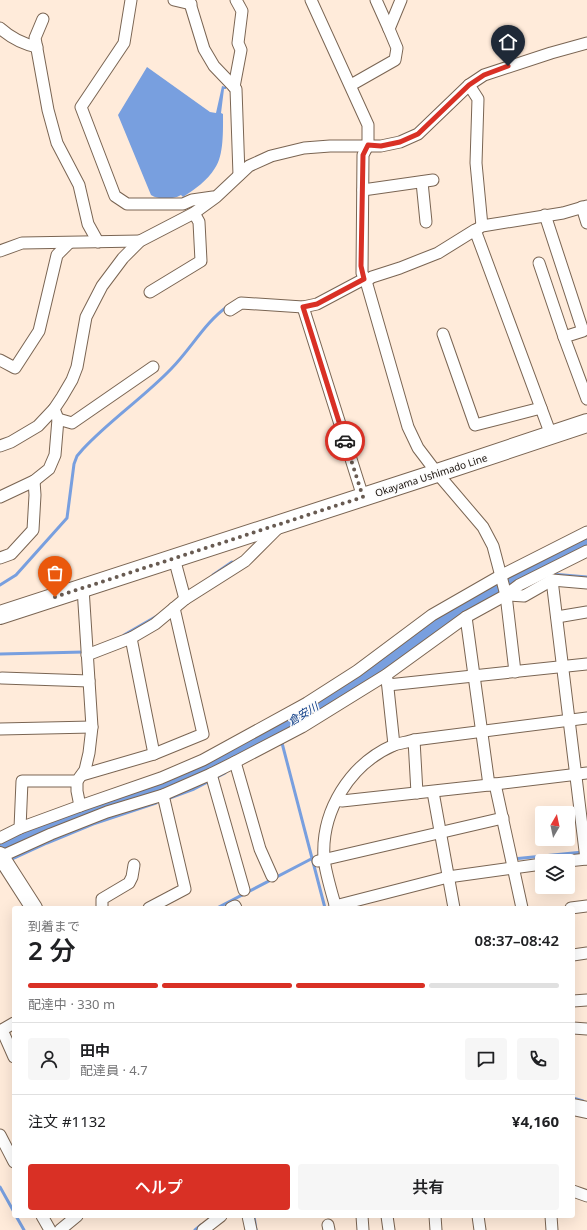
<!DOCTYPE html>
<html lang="ja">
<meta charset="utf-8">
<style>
:root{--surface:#fff;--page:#f6f6f6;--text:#202124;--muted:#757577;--line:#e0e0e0;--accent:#d93025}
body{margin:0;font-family:"Noto Sans","Noto Sans JP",sans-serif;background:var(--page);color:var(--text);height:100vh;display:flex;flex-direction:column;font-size:15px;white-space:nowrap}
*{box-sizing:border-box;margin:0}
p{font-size:13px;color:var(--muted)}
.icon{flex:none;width:22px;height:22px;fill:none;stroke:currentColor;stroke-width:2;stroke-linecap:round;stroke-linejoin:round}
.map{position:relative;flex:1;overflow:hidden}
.sheet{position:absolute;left:12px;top:906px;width:563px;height:312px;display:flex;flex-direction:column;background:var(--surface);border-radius:4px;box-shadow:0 4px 16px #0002}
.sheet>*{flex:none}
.needle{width:26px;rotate:9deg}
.fabs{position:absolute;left:535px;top:806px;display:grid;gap:8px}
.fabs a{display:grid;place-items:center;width:40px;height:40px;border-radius:4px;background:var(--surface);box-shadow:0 4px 16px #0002;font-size:20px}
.pin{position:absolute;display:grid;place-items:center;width:34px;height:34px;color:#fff;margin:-41px -17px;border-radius:50% 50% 50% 0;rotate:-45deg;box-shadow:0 0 4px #0007}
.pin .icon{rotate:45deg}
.courier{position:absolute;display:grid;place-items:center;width:40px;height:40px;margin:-20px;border:3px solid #d93025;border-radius:50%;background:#fff;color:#222;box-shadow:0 1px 5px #0007}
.head em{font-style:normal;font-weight:600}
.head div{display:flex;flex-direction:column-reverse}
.head{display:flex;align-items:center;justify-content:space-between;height:68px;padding:0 16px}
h1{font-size:26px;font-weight:600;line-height:30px}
.bar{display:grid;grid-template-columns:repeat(4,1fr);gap:6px 4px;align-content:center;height:48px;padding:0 16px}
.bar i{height:5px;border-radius:3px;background:var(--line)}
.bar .active{background:var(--accent)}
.bar p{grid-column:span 4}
.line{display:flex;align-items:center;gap:10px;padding:0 16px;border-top:1px solid var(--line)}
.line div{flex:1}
.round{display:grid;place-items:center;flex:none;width:42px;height:42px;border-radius:4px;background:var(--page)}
.button{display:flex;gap:8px;margin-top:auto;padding:8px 16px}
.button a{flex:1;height:46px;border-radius:4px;background:var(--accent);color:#fff;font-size:16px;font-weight:600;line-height:46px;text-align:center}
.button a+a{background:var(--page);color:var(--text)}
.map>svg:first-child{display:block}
</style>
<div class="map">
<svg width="587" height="1230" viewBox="0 0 587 1230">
<rect width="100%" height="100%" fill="#ffebda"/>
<path fill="#789fdf" d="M 147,67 L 210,112 L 216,113 L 222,86 L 226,87 L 226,89 L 224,89 L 221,113 L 223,114 C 223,129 224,156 215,168 C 207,181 195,189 183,197 L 181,195 C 172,200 159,200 151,195 L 118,115 Z"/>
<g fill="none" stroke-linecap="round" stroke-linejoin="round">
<g stroke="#789fdf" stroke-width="3">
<path d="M 213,575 L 232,562"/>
<path d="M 549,575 L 552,574 L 587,577"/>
<path d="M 0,585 L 16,575 L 67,518 L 74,464 L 77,456 L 83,449 C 110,420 143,398 171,369 C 191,349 205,322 228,306"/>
<path d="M 523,586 L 524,589 L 537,582"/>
<path d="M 124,635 L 157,616"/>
<path d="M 0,654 L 84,652"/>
<path d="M 280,744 L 282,743 L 325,908"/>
<path d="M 167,799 L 194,789 L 225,773"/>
<path d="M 513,859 L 583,852"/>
<path d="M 10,860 L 47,843 L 93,824 L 156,803"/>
<path d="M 217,908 L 313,858"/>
<path d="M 573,1098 L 583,1101"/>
<path d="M 0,1187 L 14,1212"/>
<path d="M 16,1216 L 24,1230"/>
<path d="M 254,1216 L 256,1230"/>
<path d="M 195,1230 L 201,1225"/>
</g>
<path stroke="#789fdf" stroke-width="18" d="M 0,846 L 90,810 L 163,785 L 224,757 L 305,715 L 441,621 L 487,593 L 509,580 L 587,543"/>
<g stroke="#7a6553" stroke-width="13">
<g id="street">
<path d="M 131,0 L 124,43 L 81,107 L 115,196 L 127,204 L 183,204 L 192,200 L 213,197"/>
<path d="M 174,0 L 191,4"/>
<path d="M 189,0 L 204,49 L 214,66 L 236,89 L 239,175"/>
<path d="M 311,0 L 368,125 L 368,145 L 363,155 L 362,273 L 366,281 L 408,427 L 418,448 L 437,473 L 483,527 L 493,546 L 506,595 L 515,672"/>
<path d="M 376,0 L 389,29"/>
<path d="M 43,19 L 35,38 L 48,110 L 57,143 L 79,185 L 88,224 L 98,242"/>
<path d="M 0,28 C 11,38 23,44 37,47"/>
<path d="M 351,85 L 395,60 L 397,48 L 389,29 L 401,0"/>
<path d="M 469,85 L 478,99 L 476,163 L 482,226"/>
<path d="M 234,87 L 241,50 L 238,43 L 242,11 L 236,0"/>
<path d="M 422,182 L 426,222"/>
<path d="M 363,190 L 433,180"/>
<path d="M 582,207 L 587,223"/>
<path d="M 545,215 L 583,331 L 564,337 L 587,399"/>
<path d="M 476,230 L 482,226 L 563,213 L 587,206"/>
<path d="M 0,251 L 22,243 L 140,241"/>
<path d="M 539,263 L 564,337"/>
<path d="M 366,281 L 372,277 L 400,268 L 438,253 L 475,230 L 551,435"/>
<path d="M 150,292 L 201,261 L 199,222 L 194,213"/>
<path d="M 303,307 L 363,497"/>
<path d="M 230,310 L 241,303 L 303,307 L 317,304 L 364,279"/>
<path d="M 443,334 L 475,425 L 541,408"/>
<path d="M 0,360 L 15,368 L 39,331 L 57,255 L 69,243"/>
<path d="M 58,419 L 72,423 L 153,367"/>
<path d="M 0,446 L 11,442 L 38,426 L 54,409 L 62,397 L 72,380 L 77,367 L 86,317 L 102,286 L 123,258 L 140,241 L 194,213 L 216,197 L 249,166 L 271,156 L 304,148 L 330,146 L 381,146 L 400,142 L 418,134 L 469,85 L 484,75 L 551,53 L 587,43"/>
<path d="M 0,497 L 34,481 L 49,469 L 55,455 L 58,419 L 54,409"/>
<path d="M 0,558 L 11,554 L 33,530 L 35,495 L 34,481"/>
<path d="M 174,558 L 185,599"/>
<path d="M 552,580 L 586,859"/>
<path d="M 506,595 L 524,596 L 552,580 L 587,583"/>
<path d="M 466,617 L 489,785 L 495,784 L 522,908"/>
<path d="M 557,617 L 587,612"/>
<path d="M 131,638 L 154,754"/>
<path d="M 87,655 L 131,638 L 155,624 L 185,599 L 245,561 L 278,528"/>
<path d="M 2,678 L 89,681"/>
<path d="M 387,679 L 394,745"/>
<path d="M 388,685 L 587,664"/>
<path d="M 0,729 L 92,727"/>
<path d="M 414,740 L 417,793"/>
<path d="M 235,762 L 260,849 L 272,876"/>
<path d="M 211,774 L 244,890"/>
<path d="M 82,775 L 154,754 L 203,734 L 174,608"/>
<path d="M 77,781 L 77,791 L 80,806"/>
<path d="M 495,784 L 587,773"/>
<path d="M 433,792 L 454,908"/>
<path d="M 337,800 L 342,801 L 489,785"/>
<path d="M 20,828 L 80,806 L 161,778 L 203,760 L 307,703 L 357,671 L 432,615 L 500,576 L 587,532"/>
<path d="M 0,838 L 20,828 L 22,781 L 77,781 L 85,770 L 89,753 L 92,727 L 83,588"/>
<path d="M 0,857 L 51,834 L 107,812 L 163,795 L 211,774 L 235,762 L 302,727 L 386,675 L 466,617 L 506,595 L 519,585 L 587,551"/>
<path d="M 318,861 L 503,818"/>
<path d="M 568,861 L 587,859"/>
<path d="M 335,906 L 448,877 L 542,864"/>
<path d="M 102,908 L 102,899 L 129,883 L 132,877 L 134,865"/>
<path d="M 149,908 L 185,889 L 163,795"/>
<path d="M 231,908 L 235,906 L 236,908"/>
<path d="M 336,908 C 332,894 325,871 324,858 C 321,811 350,764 394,745 C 400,743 408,742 414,740 L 587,718"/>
<path d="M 571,908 L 587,906"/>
<path d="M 573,955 L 587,953"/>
<path d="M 573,1001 L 587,1000"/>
<path d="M 573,1028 L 587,1029"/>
<path d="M 2,1030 L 14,1057"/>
<path d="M 0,1031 L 14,1023"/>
<path d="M 0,1135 L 14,1162"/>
<path d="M 573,1191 L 587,1196"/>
<path d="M 42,1216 L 50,1230"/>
<path d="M 248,1216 L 251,1230"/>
<path d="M 362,1216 L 363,1230"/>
<path d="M 387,1216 L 389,1230"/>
<path d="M 435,1216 L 436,1230"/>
<path d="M 478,1216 L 480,1230"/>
<path d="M 551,1216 L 552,1230"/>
<path d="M 328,1225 L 329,1230"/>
<path d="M 60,1230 L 77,1216"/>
<path d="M 203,1230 L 221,1216"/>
</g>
</g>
<g stroke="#7a6553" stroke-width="18">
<g id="secondary">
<path d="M 0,855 L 34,908"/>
<path d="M 573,1107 L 587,1110"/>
</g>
</g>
<g stroke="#7a6553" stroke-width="20">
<path id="primary" d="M 0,615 L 437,473 L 587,423"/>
</g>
<use href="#street" stroke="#fff" stroke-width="11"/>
<use href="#secondary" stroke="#fff" stroke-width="16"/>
<use href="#primary" stroke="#fff" stroke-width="18"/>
</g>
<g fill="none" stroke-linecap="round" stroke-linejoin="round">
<path stroke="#685b52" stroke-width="4" stroke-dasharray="0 7.2" d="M 55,597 L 363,497 L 345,441"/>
<path stroke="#d93025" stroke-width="5" d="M 345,441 L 303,307 L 317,304 L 364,279 L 361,266 L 363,155 L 368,145 L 381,146 L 400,142 L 418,134 L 469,85 L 484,75 L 508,66"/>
</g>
<g text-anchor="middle" stroke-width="3" stroke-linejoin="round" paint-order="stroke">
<g font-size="10" fill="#160e08" stroke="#fcfcfc">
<text transform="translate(431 475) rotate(-18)" y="4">Okayama Ushimado Line</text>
</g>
<g font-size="11" font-style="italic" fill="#0d3c86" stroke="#fcfcfc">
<text transform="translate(303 714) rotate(-31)" y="4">倉安川</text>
</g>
</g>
</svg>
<div class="fabs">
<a><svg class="needle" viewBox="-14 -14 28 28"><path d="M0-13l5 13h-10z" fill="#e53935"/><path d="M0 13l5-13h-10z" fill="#757577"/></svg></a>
<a><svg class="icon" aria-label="layers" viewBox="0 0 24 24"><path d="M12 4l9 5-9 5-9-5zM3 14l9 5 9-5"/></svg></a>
</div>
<div class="pin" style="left:55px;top:597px;background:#ea580c"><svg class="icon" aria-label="bag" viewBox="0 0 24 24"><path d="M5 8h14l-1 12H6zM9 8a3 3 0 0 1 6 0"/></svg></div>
<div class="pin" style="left:508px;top:66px;background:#1f2937"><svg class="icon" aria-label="home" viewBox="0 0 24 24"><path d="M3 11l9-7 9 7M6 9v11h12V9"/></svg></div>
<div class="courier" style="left:345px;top:441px"><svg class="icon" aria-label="car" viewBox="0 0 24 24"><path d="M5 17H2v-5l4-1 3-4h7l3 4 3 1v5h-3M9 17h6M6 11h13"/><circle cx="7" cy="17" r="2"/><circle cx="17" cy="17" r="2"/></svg></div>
<section class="sheet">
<div class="head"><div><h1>2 分</h1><p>到着まで</p></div><em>08:37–08:42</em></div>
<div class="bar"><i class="active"></i><i class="active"></i><i class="active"></i><i></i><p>配達中 · 330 m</p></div>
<div class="line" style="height:72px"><a class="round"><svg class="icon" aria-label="person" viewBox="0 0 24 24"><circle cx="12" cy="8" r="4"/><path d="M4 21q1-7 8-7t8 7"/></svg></a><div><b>田中</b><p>配達員 · 4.7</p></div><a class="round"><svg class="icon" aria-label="chat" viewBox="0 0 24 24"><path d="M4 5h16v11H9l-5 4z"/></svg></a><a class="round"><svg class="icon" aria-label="phone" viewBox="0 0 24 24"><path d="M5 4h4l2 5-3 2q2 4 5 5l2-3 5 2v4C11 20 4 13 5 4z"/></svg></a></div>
<div class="line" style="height:52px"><div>注文 #1132</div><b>¥4,160</b></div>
<div class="button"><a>ヘルプ</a><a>共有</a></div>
</section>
</div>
